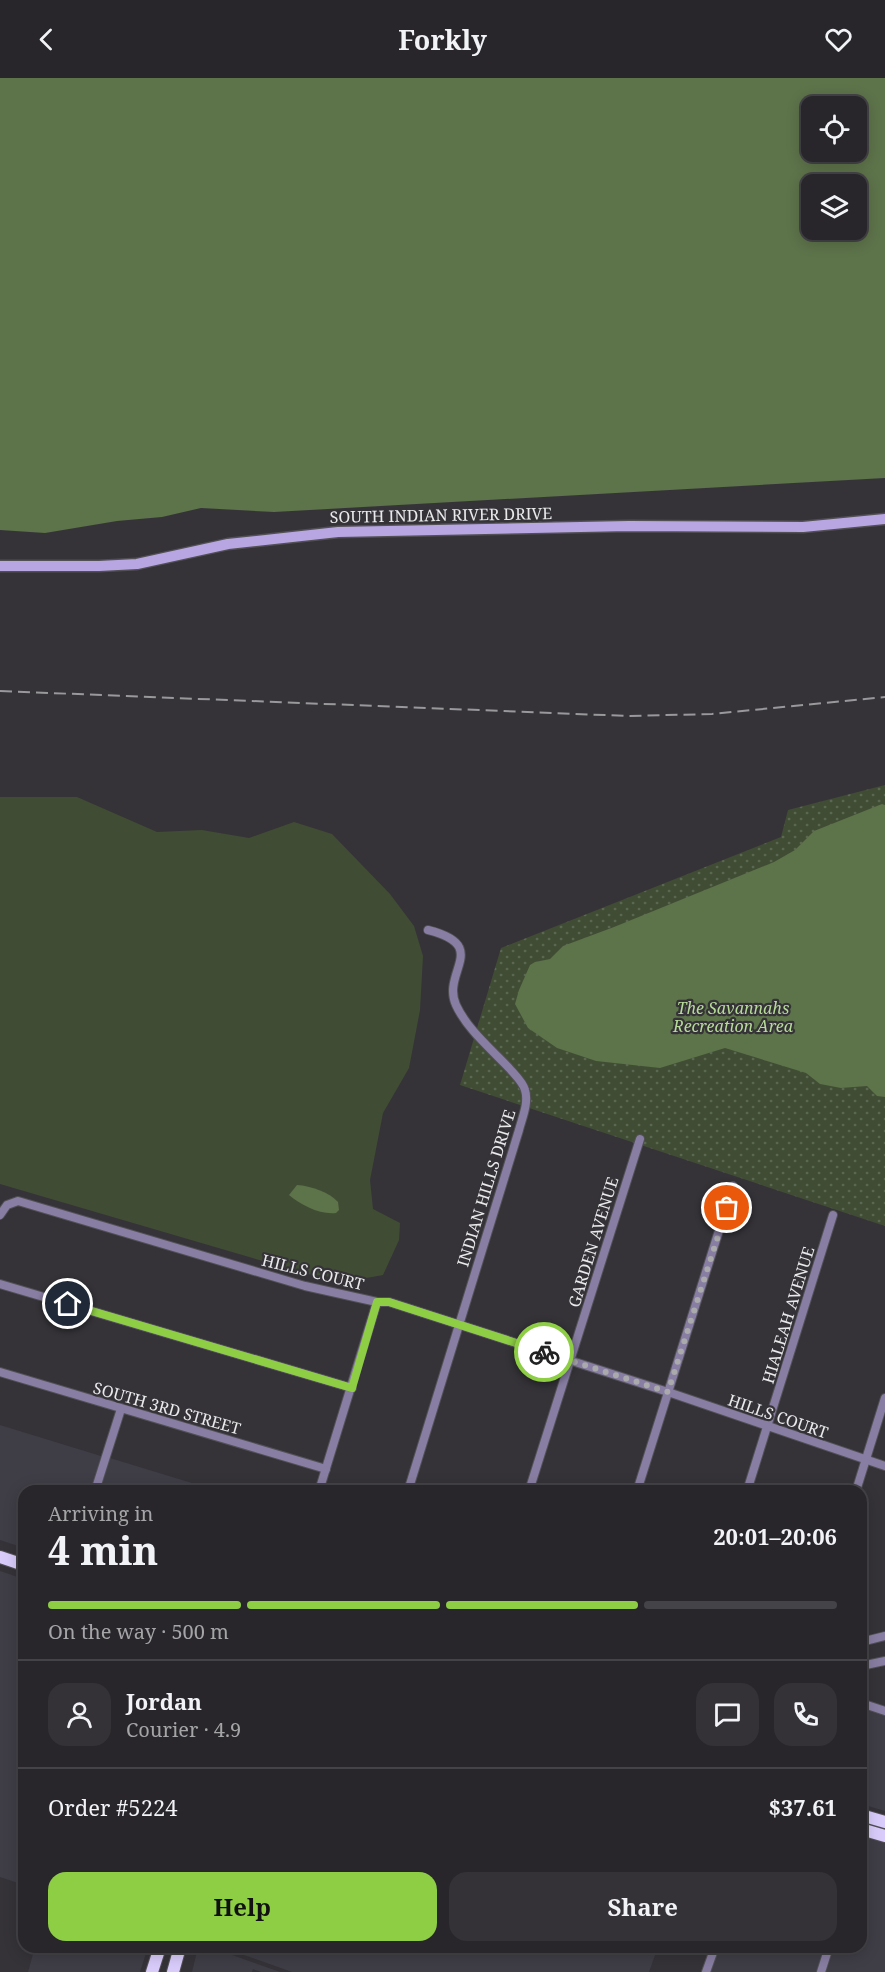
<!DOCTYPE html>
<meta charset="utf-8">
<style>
:root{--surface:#28262a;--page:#343236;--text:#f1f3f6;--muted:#a5a5a8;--line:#444347;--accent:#8dce44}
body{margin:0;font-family:"Noto Serif",serif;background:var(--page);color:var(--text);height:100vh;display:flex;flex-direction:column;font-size:22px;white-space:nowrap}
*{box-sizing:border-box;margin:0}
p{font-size:20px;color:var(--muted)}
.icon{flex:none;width:33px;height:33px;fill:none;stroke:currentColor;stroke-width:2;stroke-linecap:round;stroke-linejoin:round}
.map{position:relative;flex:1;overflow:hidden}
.side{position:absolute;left:18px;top:1407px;width:849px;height:468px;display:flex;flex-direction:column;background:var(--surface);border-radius:18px;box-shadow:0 3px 15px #0003,0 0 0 2px var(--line)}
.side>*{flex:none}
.fabs{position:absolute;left:801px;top:18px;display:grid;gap:12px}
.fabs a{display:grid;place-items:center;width:66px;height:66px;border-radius:12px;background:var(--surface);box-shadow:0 3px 15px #0003,0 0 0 2px var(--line);font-size:30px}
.pin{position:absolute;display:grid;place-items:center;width:51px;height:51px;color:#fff;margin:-26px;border:3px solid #fff;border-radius:50%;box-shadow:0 2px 6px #0007}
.courier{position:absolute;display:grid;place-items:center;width:60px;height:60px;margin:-30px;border:4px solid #8dce44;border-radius:50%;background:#fff;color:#222;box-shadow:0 2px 8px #0007}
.headline em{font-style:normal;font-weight:700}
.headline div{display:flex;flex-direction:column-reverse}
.headline{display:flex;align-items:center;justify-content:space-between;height:102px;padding:0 30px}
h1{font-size:39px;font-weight:700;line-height:45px}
.bar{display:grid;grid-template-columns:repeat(4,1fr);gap:9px 6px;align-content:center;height:72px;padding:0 30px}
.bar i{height:8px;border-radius:4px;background:var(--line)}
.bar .active{background:var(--accent)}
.bar p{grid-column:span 4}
.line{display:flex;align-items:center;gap:15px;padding:0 30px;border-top:2px solid var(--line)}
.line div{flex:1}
.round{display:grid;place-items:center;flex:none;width:63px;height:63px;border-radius:18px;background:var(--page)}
.button{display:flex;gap:12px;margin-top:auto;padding:12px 30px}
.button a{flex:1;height:69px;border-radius:18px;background:var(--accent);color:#111;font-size:24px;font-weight:700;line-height:69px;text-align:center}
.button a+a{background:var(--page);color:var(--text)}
header{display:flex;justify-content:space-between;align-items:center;height:78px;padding:0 30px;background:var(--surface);font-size:27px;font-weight:700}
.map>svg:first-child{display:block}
</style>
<header><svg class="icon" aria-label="back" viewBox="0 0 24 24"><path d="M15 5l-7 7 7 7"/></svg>Forkly<svg class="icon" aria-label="heart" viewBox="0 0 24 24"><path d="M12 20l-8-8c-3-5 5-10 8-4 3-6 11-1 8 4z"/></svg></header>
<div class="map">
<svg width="885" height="1894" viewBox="0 0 885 1894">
<defs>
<pattern id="park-dots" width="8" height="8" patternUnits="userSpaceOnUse" patternTransform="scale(1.5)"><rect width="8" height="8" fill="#404d34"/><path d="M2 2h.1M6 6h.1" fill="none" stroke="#5c6752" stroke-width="1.8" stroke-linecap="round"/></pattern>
</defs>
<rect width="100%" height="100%" fill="#353338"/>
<g fill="#3f3d46">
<path d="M 0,1347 L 101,1378 L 91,1413 L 24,1413 L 24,1470 L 0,1462 Z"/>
<path d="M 110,1380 L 218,1413 L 100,1413 Z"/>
<path d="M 0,1493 L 24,1501 L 24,1807 L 0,1799 Z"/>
<path d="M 861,1629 L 885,1637 L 885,1733 L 861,1726 Z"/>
<path d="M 870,1759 L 885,1763 L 885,1894 L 826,1894 L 834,1869 L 861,1869 L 861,1785 Z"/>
<path d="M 35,1869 L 148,1869 L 140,1894 L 28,1894 Z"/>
<path d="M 198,1869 L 210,1869 L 280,1894 L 261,1894 L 253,1891 L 252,1894 L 192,1894 Z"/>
<path d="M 221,1869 L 658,1869 L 649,1894 L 292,1894 Z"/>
<path d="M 719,1869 L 825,1869 L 816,1894 L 711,1894 Z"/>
</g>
<path fill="#404d34" d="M 0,719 L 77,719 L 157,754 L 202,752 L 249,760 L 294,744 L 332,756 L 390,816 L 414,848 L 423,878 L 420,932 L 409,990 L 383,1035 L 370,1102 L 373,1131 L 400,1145 L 399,1162 L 383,1197 L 355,1202 L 307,1196 L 0,1106 Z"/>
<path fill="url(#park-dots)" d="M 885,707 L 885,1148 L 460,1007 L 501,870 L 781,759 L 788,732 Z"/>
<g fill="#5d734a" fill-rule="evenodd">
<path d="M 0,0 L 885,0 L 885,400 L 274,434 L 201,430 L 162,439 L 117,443 L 45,455 L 0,452 ZM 856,28 L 856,74 L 812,74 L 812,28 ZM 856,106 L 856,152 L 812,152 L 812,106 Z"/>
<path d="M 882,726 L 885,727 L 885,1019 L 877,1018 L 867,1008 L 841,1010 L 820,1006 L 806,995 L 725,970 L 660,990 L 596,983 L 557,970 L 528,950 L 515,926 L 519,912 L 530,887 L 535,884 L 550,881 L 563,868 L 614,849 L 774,784 L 795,772 L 814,753 Z"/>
<path d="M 297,1107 C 311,1108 329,1114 338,1124 L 339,1132 L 336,1135 C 320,1137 301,1127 289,1117 Z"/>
</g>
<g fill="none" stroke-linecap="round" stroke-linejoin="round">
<g stroke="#525055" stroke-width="10">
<g id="street">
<path d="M 0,1137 L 7,1127 L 18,1123 L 305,1208 L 377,1224 L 389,1224 L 668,1314 L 885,1388"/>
<path d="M 0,1206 L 352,1310"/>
<path d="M 0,1294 L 326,1391"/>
<path d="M 95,1413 L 121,1331"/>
<path d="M 319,1413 L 377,1224"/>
<path d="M 408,1413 L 519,1052 C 522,1040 529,1025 525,1012 C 523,1004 514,996 509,990 C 491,971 467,951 456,927 C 441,894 491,868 428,852"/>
<path d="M 529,1413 L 640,1061"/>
<path d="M 637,1413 L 733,1108"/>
<path d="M 747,1413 L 833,1137"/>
<path d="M 856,1413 L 885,1320"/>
<path d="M 861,1564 L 885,1558"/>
<path d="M 861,1588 L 885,1583"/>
<path d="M 861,1625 L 885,1633"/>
<path d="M 861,1771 L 867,1753"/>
<path d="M 706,1894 L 715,1869"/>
<path d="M 821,1894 L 829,1869"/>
</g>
</g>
<g stroke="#525055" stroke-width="13">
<path id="secondary" d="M 0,488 L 99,488 L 137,486 L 228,466 L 338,454 L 629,448 L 803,449 L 885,441"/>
</g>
<g stroke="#525055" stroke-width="14">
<g id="primary">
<path d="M 0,1479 L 24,1487"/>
<path d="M 861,1737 L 885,1744"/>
<path d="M 861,1751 L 885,1758"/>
<path d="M 152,1894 L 160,1869"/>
<path d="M 173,1894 L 180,1869"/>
</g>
</g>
<use href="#street" stroke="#887ea3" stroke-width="8"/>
<use href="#secondary" stroke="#b7a6e2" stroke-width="10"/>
<use href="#primary" stroke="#d9ccfb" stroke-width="12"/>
<path stroke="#99989b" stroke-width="2" stroke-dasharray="12 6" stroke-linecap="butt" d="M 0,613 L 628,638 L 712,636 L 885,619"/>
</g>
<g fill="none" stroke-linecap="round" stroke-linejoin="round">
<path stroke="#aaa9ac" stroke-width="6" stroke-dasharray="0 10.8" d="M 544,1274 L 668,1314 L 727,1130"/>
<path stroke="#8dce44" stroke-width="8" d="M 68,1226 L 352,1310 L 377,1224 L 389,1224 L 544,1274"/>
</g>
<g text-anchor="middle" stroke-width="4.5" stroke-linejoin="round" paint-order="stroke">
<g font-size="16" fill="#e9e9eb" stroke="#353338">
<text transform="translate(441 437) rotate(-1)" y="6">SOUTH INDIAN RIVER DRIVE</text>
<text transform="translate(486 1110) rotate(-73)" y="6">INDIAN HILLS DRIVE</text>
<text transform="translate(593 1164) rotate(-73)" y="6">GARDEN AVENUE</text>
<text transform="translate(313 1194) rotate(14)" y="6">HILLS COURT</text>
<text transform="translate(788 1237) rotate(-73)" y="6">HIALEAH AVENUE</text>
<text transform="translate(167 1330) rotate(16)" y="6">SOUTH 3RD STREET</text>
<text transform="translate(778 1338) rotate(19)" y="6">HILLS COURT</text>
</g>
<g font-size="16" font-style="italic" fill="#b7db98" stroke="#353338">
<text x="733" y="936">The Savannahs<tspan x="733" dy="18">Recreation Area</tspan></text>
</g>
</g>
</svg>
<div class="fabs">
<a><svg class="icon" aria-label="locate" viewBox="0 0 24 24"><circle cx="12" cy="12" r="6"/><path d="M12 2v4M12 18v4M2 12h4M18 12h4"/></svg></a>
<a><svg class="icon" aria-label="layers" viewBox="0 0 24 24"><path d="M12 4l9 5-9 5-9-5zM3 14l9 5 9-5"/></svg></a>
</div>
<div class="pin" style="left:727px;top:1130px;background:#ea580c"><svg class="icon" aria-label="bag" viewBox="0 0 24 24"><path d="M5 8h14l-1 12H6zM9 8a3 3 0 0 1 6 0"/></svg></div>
<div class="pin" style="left:68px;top:1226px;background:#1f2937"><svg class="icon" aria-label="home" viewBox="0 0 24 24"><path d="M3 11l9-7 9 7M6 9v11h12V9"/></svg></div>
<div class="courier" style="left:544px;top:1274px"><svg class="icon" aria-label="bike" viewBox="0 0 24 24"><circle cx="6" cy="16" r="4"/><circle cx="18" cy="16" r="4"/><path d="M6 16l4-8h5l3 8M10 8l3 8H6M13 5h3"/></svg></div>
<section class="side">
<div class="headline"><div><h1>4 min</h1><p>Arriving in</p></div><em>20:01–20:06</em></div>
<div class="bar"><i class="active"></i><i class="active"></i><i class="active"></i><i></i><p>On the way · 500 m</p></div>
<div class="line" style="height:108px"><a class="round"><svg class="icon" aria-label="person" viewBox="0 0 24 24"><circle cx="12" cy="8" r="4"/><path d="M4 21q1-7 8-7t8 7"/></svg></a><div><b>Jordan</b><p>Courier · 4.9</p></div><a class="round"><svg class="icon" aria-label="chat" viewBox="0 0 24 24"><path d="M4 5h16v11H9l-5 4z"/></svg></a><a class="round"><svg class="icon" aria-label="phone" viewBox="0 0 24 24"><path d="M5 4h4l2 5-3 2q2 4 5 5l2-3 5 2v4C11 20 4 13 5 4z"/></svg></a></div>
<div class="line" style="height:78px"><div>Order #5224</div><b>$37.61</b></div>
<div class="button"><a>Help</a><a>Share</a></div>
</section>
</div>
